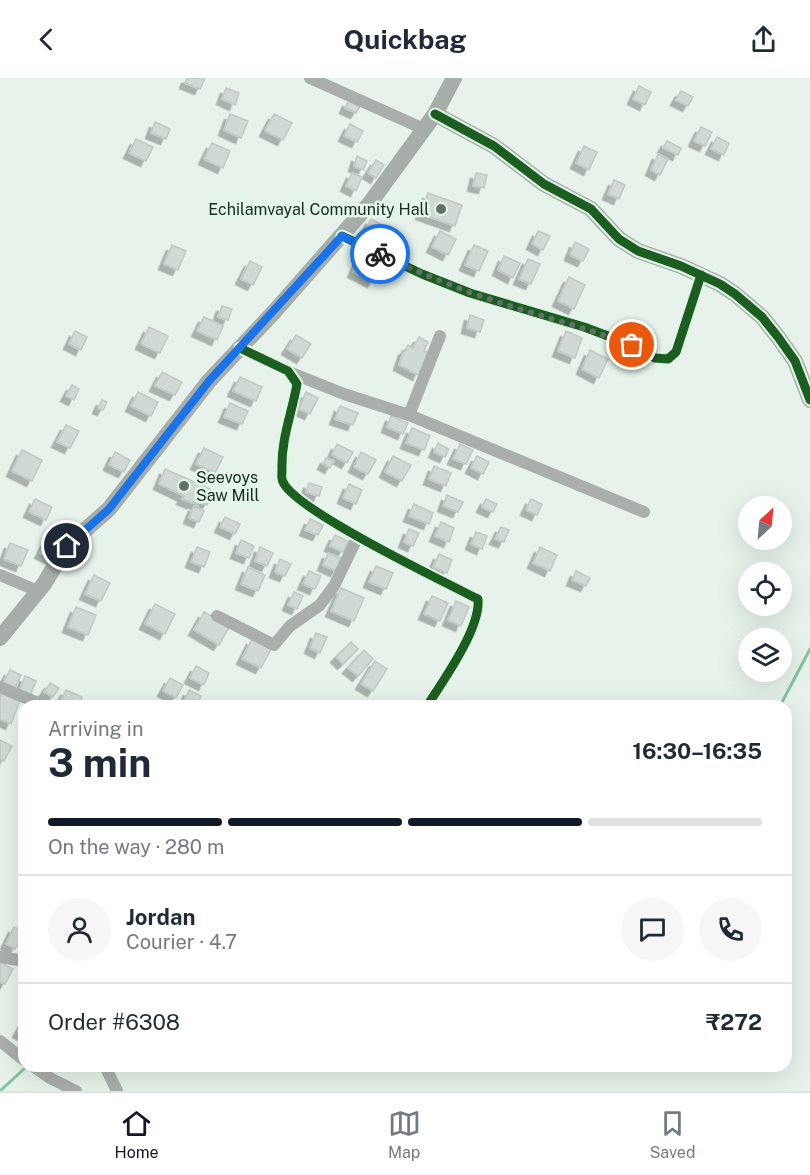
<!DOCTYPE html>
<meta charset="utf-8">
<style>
:root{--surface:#fff;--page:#f6f6f7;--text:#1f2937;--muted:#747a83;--line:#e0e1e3;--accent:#111827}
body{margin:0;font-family:"Public Sans",sans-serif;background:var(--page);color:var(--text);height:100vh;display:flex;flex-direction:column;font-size:22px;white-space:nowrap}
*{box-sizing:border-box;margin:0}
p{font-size:20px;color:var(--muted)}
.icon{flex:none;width:33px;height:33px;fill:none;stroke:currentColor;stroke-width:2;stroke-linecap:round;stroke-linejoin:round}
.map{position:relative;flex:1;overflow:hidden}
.side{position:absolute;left:18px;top:622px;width:774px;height:372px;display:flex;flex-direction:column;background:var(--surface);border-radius:18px;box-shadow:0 6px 24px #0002}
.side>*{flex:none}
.needle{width:39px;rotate:26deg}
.controls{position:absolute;left:738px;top:418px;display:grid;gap:12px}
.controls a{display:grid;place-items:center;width:54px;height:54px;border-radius:50%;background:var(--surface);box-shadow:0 6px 24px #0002;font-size:30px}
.pin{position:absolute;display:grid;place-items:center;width:51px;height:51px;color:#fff;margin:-26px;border:3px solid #fff;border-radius:50%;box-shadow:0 2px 6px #0007}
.courier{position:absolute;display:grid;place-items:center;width:60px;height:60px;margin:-30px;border:4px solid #1a73e8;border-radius:50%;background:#fff;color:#222;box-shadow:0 2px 8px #0007}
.summary em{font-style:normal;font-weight:700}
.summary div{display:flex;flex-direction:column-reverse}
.summary{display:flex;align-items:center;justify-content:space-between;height:102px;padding:0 30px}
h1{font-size:39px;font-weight:700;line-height:45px}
.bar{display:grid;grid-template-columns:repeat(4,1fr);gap:9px 6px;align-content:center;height:72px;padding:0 30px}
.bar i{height:8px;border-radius:4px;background:var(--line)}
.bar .active{background:var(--accent)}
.bar p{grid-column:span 4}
.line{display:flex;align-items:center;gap:15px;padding:0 30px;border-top:2px solid var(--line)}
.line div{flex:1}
.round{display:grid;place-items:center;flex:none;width:63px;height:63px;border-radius:32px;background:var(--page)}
header{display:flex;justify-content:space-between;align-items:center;height:78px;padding:0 30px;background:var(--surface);font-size:27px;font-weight:700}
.menu{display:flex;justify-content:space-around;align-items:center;height:84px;border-top:2px solid var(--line);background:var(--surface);font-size:16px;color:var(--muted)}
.menu a{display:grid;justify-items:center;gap:3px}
.menu .active{color:var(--accent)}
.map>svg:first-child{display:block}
</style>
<header><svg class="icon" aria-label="back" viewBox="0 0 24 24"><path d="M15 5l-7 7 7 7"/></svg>Quickbag<svg class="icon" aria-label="share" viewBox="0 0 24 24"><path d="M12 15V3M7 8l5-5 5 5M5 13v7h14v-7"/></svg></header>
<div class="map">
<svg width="810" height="1013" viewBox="0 0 810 1013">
<defs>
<filter id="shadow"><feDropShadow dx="-5.5" dy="5.5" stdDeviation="0" flood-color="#0004"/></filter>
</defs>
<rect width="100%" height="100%" fill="#e6f2ea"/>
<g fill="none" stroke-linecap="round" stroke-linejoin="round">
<g stroke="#82c6a0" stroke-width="3">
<path d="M 780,628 L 810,571"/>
<path d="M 0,1013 L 24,991"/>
</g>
</g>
<g fill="#d0d9d3" stroke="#c1c9c4" stroke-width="1.5" filter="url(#shadow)">
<path d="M 187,0 L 205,0 L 200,11 L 185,5 Z"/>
<path d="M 639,8 L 651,14 L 645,27 L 633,21 Z"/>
<path d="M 226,10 L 239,15 L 235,27 L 222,21 Z"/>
<path d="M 681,13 L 693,19 L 688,28 L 676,22 Z"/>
<path d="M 348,23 L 360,28 L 356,35 L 345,30 Z"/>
<path d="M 230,36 L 248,43 L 241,60 L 224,52 Z"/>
<path d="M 274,36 L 292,45 L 283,62 L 265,53 Z"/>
<path d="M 155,44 L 170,51 L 166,61 L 151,55 Z"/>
<path d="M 350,46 L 363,53 L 357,64 L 344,58 Z"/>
<path d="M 701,49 L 712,54 L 705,68 L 694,63 Z"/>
<path d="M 717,59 L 729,65 L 724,77 L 711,71 Z"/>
<path d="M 136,61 L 153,69 L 146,83 L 129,75 Z"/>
<path d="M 667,63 L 681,70 L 678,77 L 663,70 Z"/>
<path d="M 212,65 L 230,73 L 223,90 L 204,81 Z"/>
<path d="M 584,68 L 597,74 L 589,92 L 576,85 Z"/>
<path d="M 658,76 L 668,81 L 660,97 L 651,92 Z"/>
<path d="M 357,78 L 367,83 L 363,92 L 354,88 Z"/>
<path d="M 376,82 L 384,87 L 376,100 L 368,95 Z"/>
<path d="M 352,95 L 362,99 L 356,113 L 346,108 Z"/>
<path d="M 476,95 L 487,97 L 484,110 L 473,108 Z"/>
<path d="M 614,102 L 625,107 L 619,121 L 608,116 Z"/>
<path d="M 428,115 L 462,127 L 455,148 L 421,136 Z"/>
<path d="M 371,141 L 388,150 L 378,169 L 361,160 Z"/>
<path d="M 440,153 L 456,161 L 448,177 L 432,169 Z"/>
<path d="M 538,153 L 550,158 L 543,172 L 532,166 Z"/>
<path d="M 575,164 L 589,171 L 583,183 L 570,177 Z"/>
<path d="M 172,167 L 186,173 L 178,192 L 164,186 Z"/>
<path d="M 474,167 L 488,173 L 479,193 L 465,187 Z"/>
<path d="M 362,175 L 382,185 L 373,204 L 353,194 Z"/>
<path d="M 504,178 L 520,185 L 513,200 L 498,192 Z"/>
<path d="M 528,181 L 540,186 L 531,206 L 519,201 Z"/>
<path d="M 250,183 L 262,189 L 253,207 L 241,201 Z"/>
<path d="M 569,199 L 585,207 L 574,231 L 558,223 Z"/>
<path d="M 222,228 L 232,231 L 228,242 L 218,239 Z"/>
<path d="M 470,237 L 484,242 L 480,254 L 467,250 Z"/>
<path d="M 204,239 L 223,248 L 217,262 L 197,253 Z"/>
<path d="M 149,249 L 168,258 L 160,275 L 141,266 Z"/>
<path d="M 75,253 L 87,259 L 81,272 L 69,266 Z"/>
<path d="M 566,253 L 582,260 L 575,280 L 558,273 Z"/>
<path d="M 296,257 L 311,266 L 302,280 L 287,271 Z"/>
<path d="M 419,259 L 428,264 L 424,273 L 429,275 L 418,297 L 399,287 L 404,272 L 405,273 L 408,267 L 413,270 Z"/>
<path d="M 590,272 L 608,281 L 599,300 L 582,291 Z"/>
<path d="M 162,294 L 182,304 L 175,317 L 155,308 Z"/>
<path d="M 240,299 L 262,309 L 256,323 L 233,313 Z"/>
<path d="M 72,307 L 79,311 L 74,322 L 66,318 Z"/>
<path d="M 138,314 L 158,324 L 151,338 L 131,328 Z"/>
<path d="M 306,314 L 318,320 L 310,336 L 299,331 Z"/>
<path d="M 102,322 L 107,324 L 103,332 L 98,330 Z"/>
<path d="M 230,325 L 248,333 L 242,346 L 224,339 Z"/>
<path d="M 340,328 L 358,335 L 353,347 L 335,341 Z"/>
<path d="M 391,338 L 408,345 L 403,356 L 387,349 Z"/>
<path d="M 66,347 L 79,353 L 70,370 L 57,364 Z"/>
<path d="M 412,350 L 430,358 L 424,372 L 406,365 Z"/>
<path d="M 438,365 L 449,371 L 445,379 L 434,374 Z"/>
<path d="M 337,366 L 353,374 L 347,385 L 332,377 Z"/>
<path d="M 460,366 L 473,372 L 466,386 L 453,381 Z"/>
<path d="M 204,370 L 223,379 L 215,395 L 196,386 Z"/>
<path d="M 22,372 L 42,382 L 32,403 L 12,393 Z"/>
<path d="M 115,374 L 130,382 L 124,394 L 109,387 Z"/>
<path d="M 361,374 L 376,382 L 368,396 L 354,389 Z"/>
<path d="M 393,378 L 411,387 L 402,403 L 385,394 Z"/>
<path d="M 477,378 L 489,384 L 483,396 L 471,390 Z"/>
<path d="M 326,380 L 334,383 L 330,390 L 323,386 Z"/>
<path d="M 434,388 L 451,395 L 446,408 L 429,401 Z"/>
<path d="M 165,391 L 210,411 L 212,418 L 207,427 L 199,423 L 198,427 L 193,424 L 192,425 L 182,421 L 184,418 L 159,406 Z"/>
<path d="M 309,405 L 322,409 L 319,418 L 306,414 Z"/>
<path d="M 349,406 L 362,412 L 356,426 L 343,420 Z"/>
<path d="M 447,417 L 463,424 L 458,434 L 443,428 Z"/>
<path d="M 35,421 L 52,429 L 46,442 L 29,434 Z"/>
<path d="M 486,421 L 497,426 L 493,434 L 482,429 Z"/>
<path d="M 531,421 L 542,426 L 537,437 L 526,432 Z"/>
<path d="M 414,426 L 433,435 L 429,446 L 409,438 Z"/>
<path d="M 194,428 L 204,433 L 199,444 L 189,440 Z"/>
<path d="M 225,439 L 240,446 L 235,456 L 220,449 Z"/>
<path d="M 310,441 L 323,447 L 318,457 L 305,452 Z"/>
<path d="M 441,444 L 454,450 L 449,464 L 435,458 Z"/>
<path d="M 501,449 L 509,452 L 504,464 L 495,461 Z"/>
<path d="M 409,451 L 419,455 L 413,468 L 404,464 Z"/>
<path d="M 476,454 L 487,458 L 482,471 L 471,466 Z"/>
<path d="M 335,457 L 348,463 L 343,474 L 330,468 Z"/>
<path d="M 49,458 L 62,464 L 53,481 L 40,475 Z"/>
<path d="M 241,462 L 254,468 L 249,480 L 236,475 Z"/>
<path d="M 10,465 L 28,472 L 21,488 L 4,481 Z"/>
<path d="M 197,469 L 210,474 L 204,489 L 191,484 Z"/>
<path d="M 260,469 L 273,475 L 267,488 L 255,483 Z"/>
<path d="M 540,469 L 557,477 L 550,493 L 533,485 Z"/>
<path d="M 328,475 L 342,481 L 336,493 L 323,487 Z"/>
<path d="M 439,476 L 452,482 L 447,495 L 433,489 Z"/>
<path d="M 280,481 L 291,486 L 285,498 L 275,494 Z"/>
<path d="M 376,488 L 393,495 L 386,511 L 369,504 Z"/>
<path d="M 248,489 L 265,497 L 258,513 L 241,506 Z"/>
<path d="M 309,493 L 321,498 L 315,511 L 303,506 Z"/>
<path d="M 576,493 L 590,500 L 586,508 L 572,502 Z"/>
<path d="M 94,497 L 110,505 L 101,523 L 85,516 Z"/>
<path d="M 341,510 L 364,520 L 354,543 L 331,533 Z"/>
<path d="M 294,514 L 303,518 L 297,531 L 288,527 Z"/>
<path d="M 432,518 L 448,525 L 440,543 L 424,536 Z"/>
<path d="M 456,523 L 469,529 L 461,548 L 448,542 Z"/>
<path d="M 155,526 L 175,536 L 165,556 L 145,546 Z"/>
<path d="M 76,529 L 96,537 L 88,557 L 68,549 Z"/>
<path d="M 204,534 L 230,548 L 219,567 L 194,552 Z"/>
<path d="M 316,555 L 327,559 L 320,575 L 310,570 Z"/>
<path d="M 252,561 L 271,571 L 261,590 L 242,581 Z"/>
<path d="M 351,564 L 358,571 L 343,586 L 336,579 Z"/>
<path d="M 364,572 L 373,581 L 358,598 L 348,590 Z"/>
<path d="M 375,583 L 387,591 L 373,613 L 361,606 Z"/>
<path d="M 196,588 L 209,595 L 204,607 L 190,600 Z"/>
<path d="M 10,592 L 21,597 L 15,610 L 3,605 Z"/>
<path d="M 25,598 L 36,603 L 30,618 L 19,614 Z"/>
<path d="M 170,600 L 183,607 L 176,620 L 163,613 Z"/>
<path d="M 50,605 L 59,610 L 53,619 L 44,614 Z"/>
<path d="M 66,612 L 82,619 L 78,628 L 64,628 L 59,626 Z"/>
<path d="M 189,612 L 201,618 L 197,628 L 182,627 Z"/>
<path d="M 0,614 L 20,623 L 11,646 L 0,641 Z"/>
<path d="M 0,662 L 12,668 L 4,683 L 0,681 Z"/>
<path d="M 14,849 L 24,854 L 15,871 L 6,866 Z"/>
<path d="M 0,884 L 13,891 L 5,906 L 0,904 Z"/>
<path d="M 24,943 L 24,957 L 18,954 Z"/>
</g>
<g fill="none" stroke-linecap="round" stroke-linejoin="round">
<g stroke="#aaafab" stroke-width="12">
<path d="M 310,0 L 424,51"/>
<path d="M 342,158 L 422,196 L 470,215 L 584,249 L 632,267 L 655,280 L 668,281 L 676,274 L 701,197"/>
<path d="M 240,270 L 288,293 L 297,306 C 292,335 281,361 282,391 C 282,394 281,401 283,404 C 295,432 444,504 478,521 C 481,550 443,603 427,628"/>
<path d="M 289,294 L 344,316 L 409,337 L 644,434"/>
<path d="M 409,337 L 440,258"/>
<path d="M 0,497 L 38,513"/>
<path d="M 217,538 L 274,567 L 290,548 L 320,527 L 334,508 L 358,458"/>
<path d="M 0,609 L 45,628"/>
<path d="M 0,879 L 24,883"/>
<path d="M 0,963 L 24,982"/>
<path d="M 33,988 L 50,1000 L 76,1013"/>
<path d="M 105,988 L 117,1013"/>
</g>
<g stroke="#a7aea9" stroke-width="16">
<path d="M 435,36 L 494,68 L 544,106 L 591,131 L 619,161 L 638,173 L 681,188 L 720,206 L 735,216 L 762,239 L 778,259 L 795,283 L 810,322"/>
<path d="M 0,560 L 44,506 L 67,468 L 109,431 L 209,303 L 274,234 L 370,125 L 435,36 L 454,0"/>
</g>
<g stroke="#e1f7e8" stroke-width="13">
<g id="cycleway">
<path d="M 435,36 L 494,68 L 544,106 L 591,131 L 619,161 L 638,173 L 681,188 L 720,206 L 735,216 L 762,239 L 778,259 L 795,283 L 810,322"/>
<path d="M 342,158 L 422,196 L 470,215 L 584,249 L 632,267 L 655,280 L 668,281 L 676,274 L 701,197"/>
<path d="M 240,270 L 288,293 L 297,306 C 292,335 281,361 282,391 C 282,394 281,401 283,404 C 295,432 444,504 478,521 C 481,550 443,603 427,628"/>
</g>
</g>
<use href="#cycleway" stroke="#1b5e20" stroke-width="9"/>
</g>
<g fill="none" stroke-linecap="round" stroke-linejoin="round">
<path stroke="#656f69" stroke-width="6" stroke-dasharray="0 10.8" d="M 380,176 C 409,190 439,203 469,214 C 523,234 578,247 632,267"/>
<path stroke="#1a73e8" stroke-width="8" d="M 67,468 L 109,431 L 209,303 L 342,158 L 380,176"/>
</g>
<g fill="#656f69" stroke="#e1f7e8" stroke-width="2">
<circle cx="441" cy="131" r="6"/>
<circle cx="184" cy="408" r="6"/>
</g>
<g text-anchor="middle" stroke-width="5" stroke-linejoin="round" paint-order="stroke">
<g font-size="16" fill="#202823" stroke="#e1f7e8" text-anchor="end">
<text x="429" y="137">Echilamvayal Community Hall</text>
<text x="196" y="405" text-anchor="start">Seevoys<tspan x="196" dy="18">Saw Mill</tspan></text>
</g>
</g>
</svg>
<div class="controls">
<a><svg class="needle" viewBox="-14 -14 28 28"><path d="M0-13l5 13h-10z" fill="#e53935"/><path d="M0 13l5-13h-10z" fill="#747a83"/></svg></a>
<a><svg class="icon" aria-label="locate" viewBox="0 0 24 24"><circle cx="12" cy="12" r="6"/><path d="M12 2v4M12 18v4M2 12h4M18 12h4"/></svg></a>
<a><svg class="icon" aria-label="layers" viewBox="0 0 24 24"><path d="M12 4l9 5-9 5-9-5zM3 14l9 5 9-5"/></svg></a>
</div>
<div class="pin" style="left:632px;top:267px;background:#ea580c"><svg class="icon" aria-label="bag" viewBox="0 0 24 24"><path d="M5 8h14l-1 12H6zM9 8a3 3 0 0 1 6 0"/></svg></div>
<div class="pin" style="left:67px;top:468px;background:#1f2937"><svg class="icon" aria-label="home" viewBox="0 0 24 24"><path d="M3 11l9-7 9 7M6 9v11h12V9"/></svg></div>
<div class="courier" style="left:380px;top:176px"><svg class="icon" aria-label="bike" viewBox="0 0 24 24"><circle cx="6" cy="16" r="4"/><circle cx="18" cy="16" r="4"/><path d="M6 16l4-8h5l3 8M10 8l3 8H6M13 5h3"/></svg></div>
<section class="side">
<div class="summary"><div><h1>3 min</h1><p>Arriving in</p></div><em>16:30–16:35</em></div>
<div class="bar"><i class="active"></i><i class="active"></i><i class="active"></i><i></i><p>On the way · 280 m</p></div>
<div class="line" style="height:108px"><a class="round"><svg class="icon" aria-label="person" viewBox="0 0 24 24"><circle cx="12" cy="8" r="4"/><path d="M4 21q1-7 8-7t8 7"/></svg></a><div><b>Jordan</b><p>Courier · 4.7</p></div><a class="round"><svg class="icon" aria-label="chat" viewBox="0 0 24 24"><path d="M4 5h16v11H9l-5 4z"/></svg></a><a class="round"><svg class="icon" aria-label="phone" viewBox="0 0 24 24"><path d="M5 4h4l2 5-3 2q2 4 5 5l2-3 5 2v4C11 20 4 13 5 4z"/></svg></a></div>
<div class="line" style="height:78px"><div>Order #6308</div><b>₹272</b></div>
</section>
</div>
<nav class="menu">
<a class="active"><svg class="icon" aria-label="home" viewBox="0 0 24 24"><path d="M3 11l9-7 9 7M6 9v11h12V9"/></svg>Home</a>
<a><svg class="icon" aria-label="map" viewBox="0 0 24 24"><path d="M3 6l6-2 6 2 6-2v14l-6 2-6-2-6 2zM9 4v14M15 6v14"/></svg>Map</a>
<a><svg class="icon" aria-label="saved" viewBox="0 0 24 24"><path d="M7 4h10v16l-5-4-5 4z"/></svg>Saved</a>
</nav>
